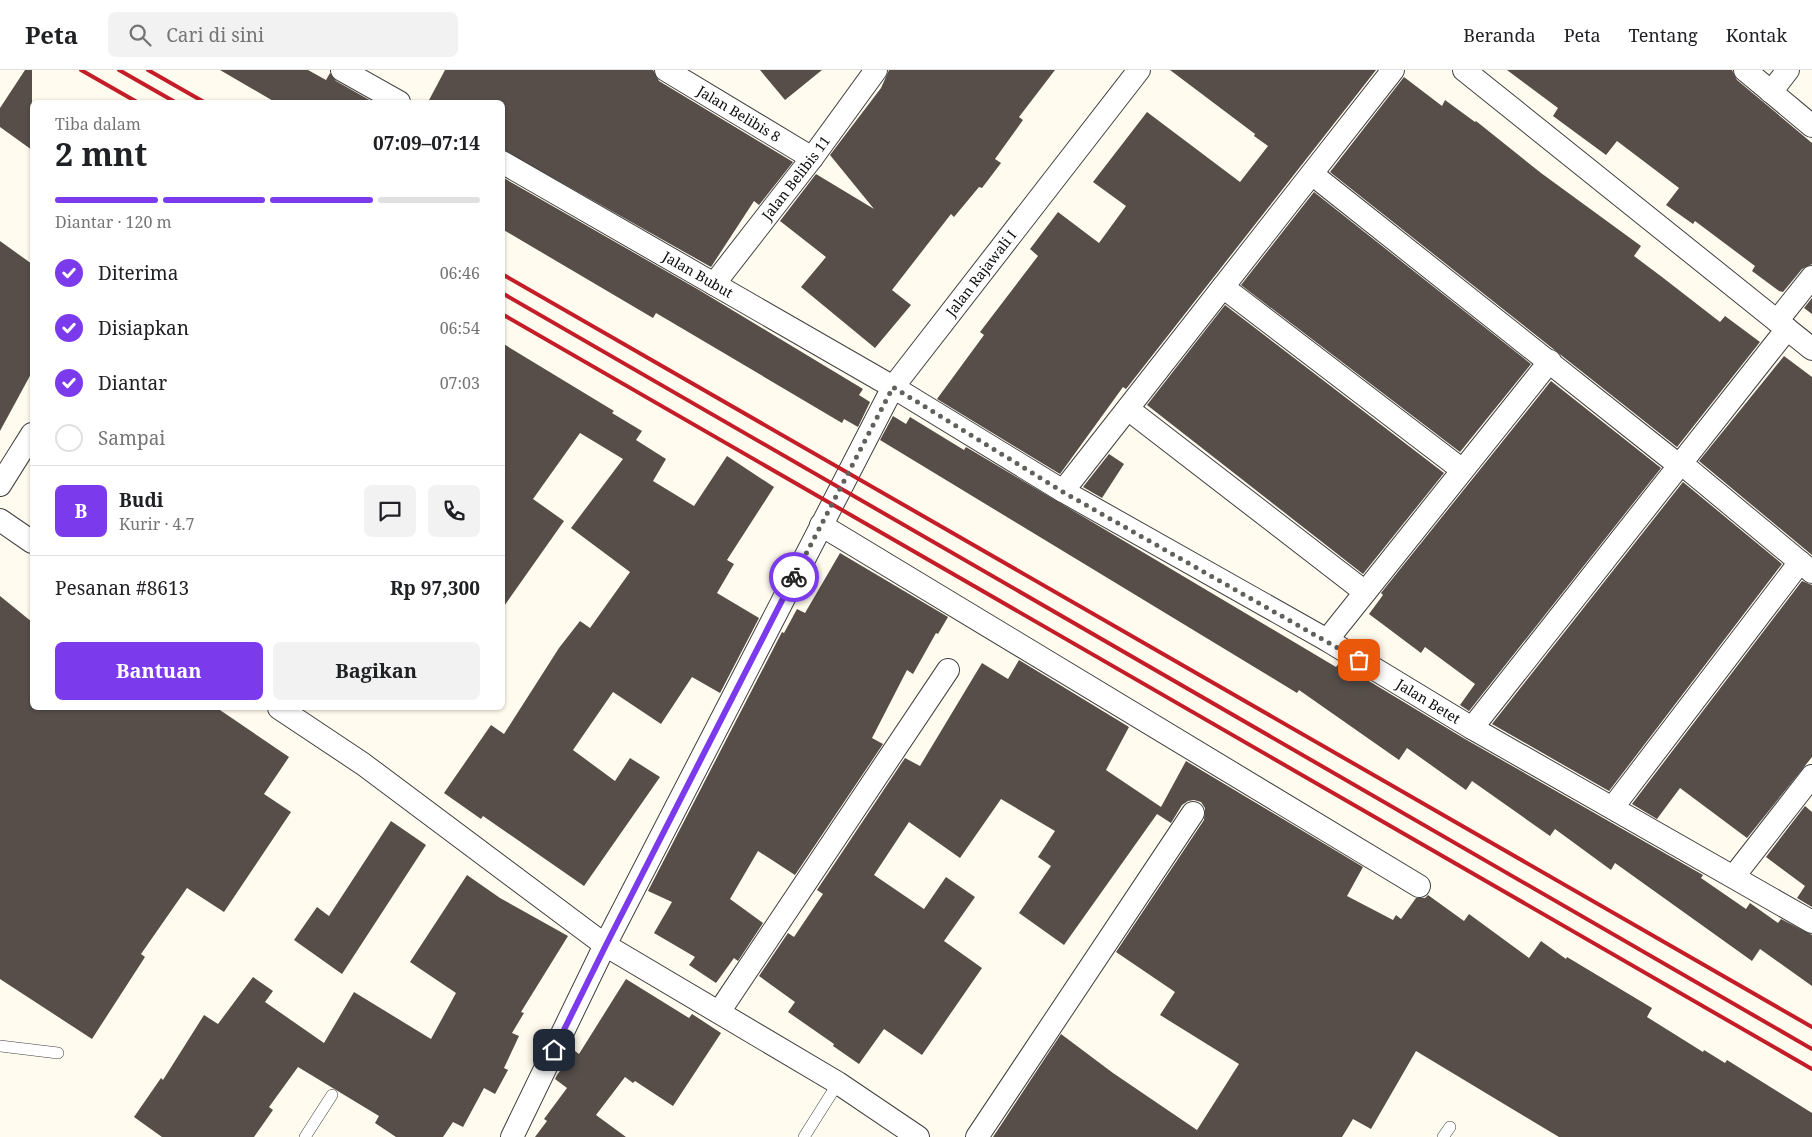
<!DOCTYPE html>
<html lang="id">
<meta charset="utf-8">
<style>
:root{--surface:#fff;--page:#f2f2f2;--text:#202124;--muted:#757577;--line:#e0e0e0;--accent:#7c3aed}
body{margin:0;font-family:"Noto Serif",serif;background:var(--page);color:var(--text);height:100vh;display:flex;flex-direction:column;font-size:19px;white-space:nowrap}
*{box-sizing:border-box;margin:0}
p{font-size:16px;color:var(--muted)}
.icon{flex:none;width:28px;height:28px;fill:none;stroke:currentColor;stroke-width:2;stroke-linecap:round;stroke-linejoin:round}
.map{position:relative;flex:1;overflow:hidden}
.side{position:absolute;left:30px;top:30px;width:475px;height:610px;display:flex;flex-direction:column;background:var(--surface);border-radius:8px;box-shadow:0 1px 4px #0004}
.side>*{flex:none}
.pin{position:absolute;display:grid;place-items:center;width:42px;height:42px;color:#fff;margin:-21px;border-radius:10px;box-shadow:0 2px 8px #0006}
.courier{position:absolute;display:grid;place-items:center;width:50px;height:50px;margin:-25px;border:4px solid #7c3aed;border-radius:50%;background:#fff;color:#222;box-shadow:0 1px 6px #0007}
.summary em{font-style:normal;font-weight:700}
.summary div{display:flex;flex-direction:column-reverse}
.summary{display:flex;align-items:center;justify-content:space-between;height:85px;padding:0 25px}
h1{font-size:32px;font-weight:700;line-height:38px}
.bar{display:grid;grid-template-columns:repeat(4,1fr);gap:8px 5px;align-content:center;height:60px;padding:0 25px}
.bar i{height:6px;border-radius:4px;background:var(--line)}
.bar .selected{background:var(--accent)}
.bar p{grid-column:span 4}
.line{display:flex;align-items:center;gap:12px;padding:0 25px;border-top:1px solid var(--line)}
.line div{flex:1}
.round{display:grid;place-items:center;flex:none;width:52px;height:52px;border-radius:8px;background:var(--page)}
ol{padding:0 25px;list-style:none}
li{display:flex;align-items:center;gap:15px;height:55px}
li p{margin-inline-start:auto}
li .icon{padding:5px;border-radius:50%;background:var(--accent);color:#fff;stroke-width:4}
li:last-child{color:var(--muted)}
li i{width:28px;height:28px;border:2px solid var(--line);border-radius:50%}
.cta{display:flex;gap:10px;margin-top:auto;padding:10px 25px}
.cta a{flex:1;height:58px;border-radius:8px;background:var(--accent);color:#fff;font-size:20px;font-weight:700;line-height:58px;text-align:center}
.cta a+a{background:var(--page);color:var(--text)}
header{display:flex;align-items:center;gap:30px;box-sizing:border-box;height:70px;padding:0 25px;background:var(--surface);border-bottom:1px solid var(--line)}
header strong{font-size:24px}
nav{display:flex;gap:28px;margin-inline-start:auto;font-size:18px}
.search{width:350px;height:45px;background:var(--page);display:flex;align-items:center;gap:12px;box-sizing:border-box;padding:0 18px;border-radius:8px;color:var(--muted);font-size:19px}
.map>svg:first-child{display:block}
</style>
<header>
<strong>Peta</strong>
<div class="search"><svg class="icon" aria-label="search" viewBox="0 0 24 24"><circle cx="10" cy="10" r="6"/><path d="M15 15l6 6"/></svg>Cari di sini</div>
<nav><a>Beranda</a><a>Peta</a><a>Tentang</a><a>Kontak</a></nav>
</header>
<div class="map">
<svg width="1812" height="1067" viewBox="0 0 1812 1067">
<rect width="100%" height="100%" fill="#fffbee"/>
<g fill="#574e49">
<path d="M 25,0 L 32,0 L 32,80 L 0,57 L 0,38 Z"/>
<path d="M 220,0 L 308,0 L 326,10 L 330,3 L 336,11 L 373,32 L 275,32 Z"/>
<path d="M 445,0 L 653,0 L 659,11 L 793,92 L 759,135 L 754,131 L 711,197 L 502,79 L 502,32 L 428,32 Z"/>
<path d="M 760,0 L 822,0 L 785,30 Z"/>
<path d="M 889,0 L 1055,0 L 1019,47 L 1023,50 L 995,89 L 1001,93 L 982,118 L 979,117 L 954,147 L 951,144 L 892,220 L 911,235 L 875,278 L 801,217 L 826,187 L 780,151 L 816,104 L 874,139 L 830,85 L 881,18 Z"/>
<path d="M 1170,0 L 1376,0 L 1126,319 L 1123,317 L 1060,404 L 937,329 L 984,265 L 980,262 L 1038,186 L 1030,179 L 1058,142 L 1099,173 L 1126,136 L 1093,112 L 1147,42 L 1240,112 L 1268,76 L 1254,66 L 1255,64 Z"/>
<path d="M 1507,0 L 1732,0 L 1737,10 L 1812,73 L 1812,194 L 1802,199 L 1783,222 L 1779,221 L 1752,201 L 1755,196 L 1695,151 L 1693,154 L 1666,135 L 1679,118 L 1617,71 L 1606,85 L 1553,46 L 1558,38 Z"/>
<path d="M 1404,7 L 1442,36 L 1445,30 L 1475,52 L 1476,51 L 1541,103 L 1641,176 L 1634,186 L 1662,207 L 1720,252 L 1725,246 L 1760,272 L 1677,377 L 1330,102 Z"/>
<path d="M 502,107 L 699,220 L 863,319 L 859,325 L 870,332 L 858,357 L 844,349 L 842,353 L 656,243 L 653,248 L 502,159 Z"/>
<path d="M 1314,122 L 1531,294 L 1460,382 L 1241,215 Z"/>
<path d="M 0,171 L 32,194 L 32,302 L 0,361 Z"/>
<path d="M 1812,228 L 1812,244 L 1804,238 Z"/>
<path d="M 1225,235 L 1444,403 L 1363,504 L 1147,335 Z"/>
<path d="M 502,273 L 614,341 L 612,343 L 642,361 L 636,370 L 666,389 L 653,411 L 694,436 L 727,386 L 774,417 L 727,490 L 734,494 L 717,523 L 759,548 L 720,623 L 692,607 L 661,654 L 613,622 L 573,680 L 615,711 L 630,688 L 660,707 L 584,816 L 483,746 L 481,749 L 444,723 L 491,655 L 504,664 L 559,578 L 580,551 L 590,558 L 630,502 L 571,458 L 623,389 L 580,363 L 533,429 L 564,451 L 502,539 Z"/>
<path d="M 1784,286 L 1812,307 L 1812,485 L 1699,391 Z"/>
<path d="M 1551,311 L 1661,398 L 1469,641 L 1460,635 L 1475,614 L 1425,577 L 1421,583 L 1369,544 L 1383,525 L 1381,523 Z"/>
<path d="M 893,346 L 906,354 L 910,347 L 964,380 L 966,377 L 1336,597 L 1339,593 L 1465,669 L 1703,805 L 1701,808 L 1746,839 L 1750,833 L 1778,853 L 1781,849 L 1812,865 L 1812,916 L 1760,879 L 1752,891 L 1615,793 L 1611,800 L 1555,759 L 1550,766 L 1472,711 L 1466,720 L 1407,678 L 1399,690 L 1299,620 L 1297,623 L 880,370 Z"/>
<path d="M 1109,384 L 1124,394 L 1102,428 L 1083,417 Z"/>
<path d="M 1683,412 L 1782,494 L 1609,721 L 1492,654 Z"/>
<path d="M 840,483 L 948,547 L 938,564 L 936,563 L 913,604 L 907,600 L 872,668 L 883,674 L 795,805 L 758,781 L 730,829 L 763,853 L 738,891 L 734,888 L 716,913 L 689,895 L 695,887 L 654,863 L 672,832 L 648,821 L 782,562 L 784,563 L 797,539 L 805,543 Z"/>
<path d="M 1802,511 L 1812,515 L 1812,687 L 1747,768 L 1680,718 L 1657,749 L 1632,734 Z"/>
<path d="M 0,526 L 32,552 L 32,638 L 217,638 L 289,687 L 264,724 L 291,742 L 224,842 L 187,818 L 141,884 L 145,887 L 92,969 L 0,909 Z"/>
<path d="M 1019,590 L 1129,657 L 1106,700 L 1161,737 L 1186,691 L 1363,797 L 1347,826 L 1393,850 L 1396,845 L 1401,849 L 1416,828 L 1425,828 L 1428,825 L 1464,851 L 1469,844 L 1529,888 L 1541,871 L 1566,889 L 1567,887 L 1652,938 L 1647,947 L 1703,982 L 1704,980 L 1725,993 L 1727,990 L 1812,1043 L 1812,1067 L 1559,1067 L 1416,981 L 1371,1059 L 1353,1049 L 1342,1067 L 993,1067 L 1061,964 L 1113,1003 L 1197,1060 L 1239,994 L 1160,945 L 1175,922 L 1116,882 L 1204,750 L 1205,738 L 1201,732 L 1194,730 L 1188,731 L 1182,735 L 1171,753 L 1157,744 L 1064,875 L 1019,843 L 1051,796 L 1038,787 L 1055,761 L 1001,729 L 960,788 L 909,752 L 874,805 L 924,839 L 946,807 L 975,827 L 944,871 L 982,898 L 922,985 L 884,959 L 859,994 L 833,976 L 834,974 L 788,942 L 795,932 L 759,906 L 788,863 L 794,867 L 823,824 L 817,820 L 905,688 L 920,696 L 982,593 L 1008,609 Z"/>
<path d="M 1805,736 L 1812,742 L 1812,837 L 1797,828 L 1805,816 L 1766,787 Z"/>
<path d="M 391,751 L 426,775 L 342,904 L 294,870 L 317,837 L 329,846 Z"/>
<path d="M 467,805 L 500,828 L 568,866 L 521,942 L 524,943 L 512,963 L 519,966 L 504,998 L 508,1000 L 495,1024 L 484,1018 L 463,1057 L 453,1052 L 443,1067 L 396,1067 L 375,1053 L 379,1046 L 298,997 L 269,1037 L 273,1040 L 254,1067 L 162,1067 L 134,1047 L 161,1008 L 163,1010 L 204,945 L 218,954 L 253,907 L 273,921 L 265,932 L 324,973 L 354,922 L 431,969 L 456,923 L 410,892 Z"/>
<path d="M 626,909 L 689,948 L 692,944 L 721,963 L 673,1036 L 635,1011 L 633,1013 L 625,1007 L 596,1045 L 626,1067 L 535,1067 L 547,1051 L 544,1049 L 567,1018 L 555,1009 L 557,1005 L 575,981 L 579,984 Z"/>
</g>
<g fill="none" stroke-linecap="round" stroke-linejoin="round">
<g stroke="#404040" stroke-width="12">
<g id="lane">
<path d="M 0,976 L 58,983"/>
<path d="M 305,1067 L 332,1025"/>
<path d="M 804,1067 L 838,1013"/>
<path d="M 1443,1067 L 1450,1057"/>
</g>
</g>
<g stroke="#404040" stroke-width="24">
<g id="street">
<path d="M 342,0 L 399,32"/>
<path id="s1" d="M 666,0 L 812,88"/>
<path d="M 1464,0 L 1812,279"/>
<path d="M 1745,0 L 1812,56"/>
<path d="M 1771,22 L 1788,0"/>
<path id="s2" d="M 502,92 L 893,317 L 1063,421 L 1327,570 L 1472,658 L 1812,852"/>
<path d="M 1312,104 L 1671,389 L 1682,394 L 1812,502"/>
<path id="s3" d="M 714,214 L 812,88 L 876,0"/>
<path d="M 1223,217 L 1461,399"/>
<path d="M 1777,251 L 1812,207"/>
<path d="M 1128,339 L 1365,522"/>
<path d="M 0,415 L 32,364"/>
<path d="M 1063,421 L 1393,0"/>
<path d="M 0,450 L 32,472"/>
<path d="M 821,455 L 1419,816"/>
<path d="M 1327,570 L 1550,291"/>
<path d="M 279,638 L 363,694 L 605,875 L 838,1013 L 918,1067"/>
<path d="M 1472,658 L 1787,259"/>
<path d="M 1613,737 L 1800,492"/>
<path d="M 1734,806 L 1812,706"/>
<path d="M 719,942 L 948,600"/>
<path id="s4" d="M 512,1067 L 605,875 L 893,317 L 1139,0"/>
<path d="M 977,1067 L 1193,743"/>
</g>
</g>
<use href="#lane" stroke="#fff" stroke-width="11"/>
<use href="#street" stroke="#fff" stroke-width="22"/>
<g stroke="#c51d28" stroke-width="4">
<path d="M 81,0 L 137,32"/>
<path d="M 119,0 L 175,32"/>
<path d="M 148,0 L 204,32"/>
<path d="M 502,204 L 1812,957"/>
<path d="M 502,223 L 1812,979"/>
<path d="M 502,244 L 1812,999"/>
</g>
</g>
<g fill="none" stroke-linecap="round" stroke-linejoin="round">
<path stroke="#62605c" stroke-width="5" stroke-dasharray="0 9" d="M 794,507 L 893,317 L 1063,422 L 1359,590"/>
<path stroke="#7c3aed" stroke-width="6" d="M 554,980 L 606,875 L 794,507"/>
</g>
<g text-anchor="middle" stroke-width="5" stroke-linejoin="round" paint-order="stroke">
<g font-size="14" fill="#0d0d0d" stroke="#fff">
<text dy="5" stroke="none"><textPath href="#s1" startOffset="85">Jalan Belibis 8</textPath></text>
<text dy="5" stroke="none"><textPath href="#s3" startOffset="134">Jalan Belibis 11</textPath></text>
<text dy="5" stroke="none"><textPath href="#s4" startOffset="985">Jalan Rajawali I</textPath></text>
<text dy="5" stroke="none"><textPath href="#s2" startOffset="226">Jalan Bubut</textPath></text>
<text dy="5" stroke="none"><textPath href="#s2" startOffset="1072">Jalan Betet</textPath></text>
</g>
</g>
</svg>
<div class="pin" style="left:1359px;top:590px;background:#ea580c"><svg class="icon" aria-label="bag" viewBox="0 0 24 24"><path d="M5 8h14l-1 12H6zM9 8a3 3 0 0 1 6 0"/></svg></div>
<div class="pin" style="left:554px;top:980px;background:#1f2937"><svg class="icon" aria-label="home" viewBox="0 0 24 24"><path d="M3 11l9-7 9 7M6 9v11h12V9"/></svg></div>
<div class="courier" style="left:794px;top:507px"><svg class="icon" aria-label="bike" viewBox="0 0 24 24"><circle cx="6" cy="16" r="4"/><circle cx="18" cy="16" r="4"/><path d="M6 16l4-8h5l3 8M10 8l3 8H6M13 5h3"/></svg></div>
<section class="side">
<div class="summary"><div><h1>2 mnt</h1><p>Tiba dalam</p></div><em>07:09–07:14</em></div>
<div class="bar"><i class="selected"></i><i class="selected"></i><i class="selected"></i><i></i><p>Diantar · 120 m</p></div>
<ol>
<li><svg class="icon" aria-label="check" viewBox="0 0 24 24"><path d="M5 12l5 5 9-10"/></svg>Diterima<p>06:46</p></li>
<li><svg class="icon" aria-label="check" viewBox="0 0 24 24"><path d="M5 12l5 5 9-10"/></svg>Disiapkan<p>06:54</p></li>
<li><svg class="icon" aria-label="check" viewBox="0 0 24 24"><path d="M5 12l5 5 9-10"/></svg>Diantar<p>07:03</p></li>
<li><i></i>Sampai</li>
</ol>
<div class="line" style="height:90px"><b class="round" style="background:var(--accent);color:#fff">B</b><div><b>Budi</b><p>Kurir · 4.7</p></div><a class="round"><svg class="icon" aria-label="chat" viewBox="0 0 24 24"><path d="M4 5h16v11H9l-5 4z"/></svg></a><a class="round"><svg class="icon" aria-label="phone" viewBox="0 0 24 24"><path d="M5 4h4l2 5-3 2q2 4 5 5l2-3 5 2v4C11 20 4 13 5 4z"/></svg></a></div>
<div class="line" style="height:65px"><div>Pesanan #8613</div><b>Rp 97,300</b></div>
<div class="cta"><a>Bantuan</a><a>Bagikan</a></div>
</section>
</div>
